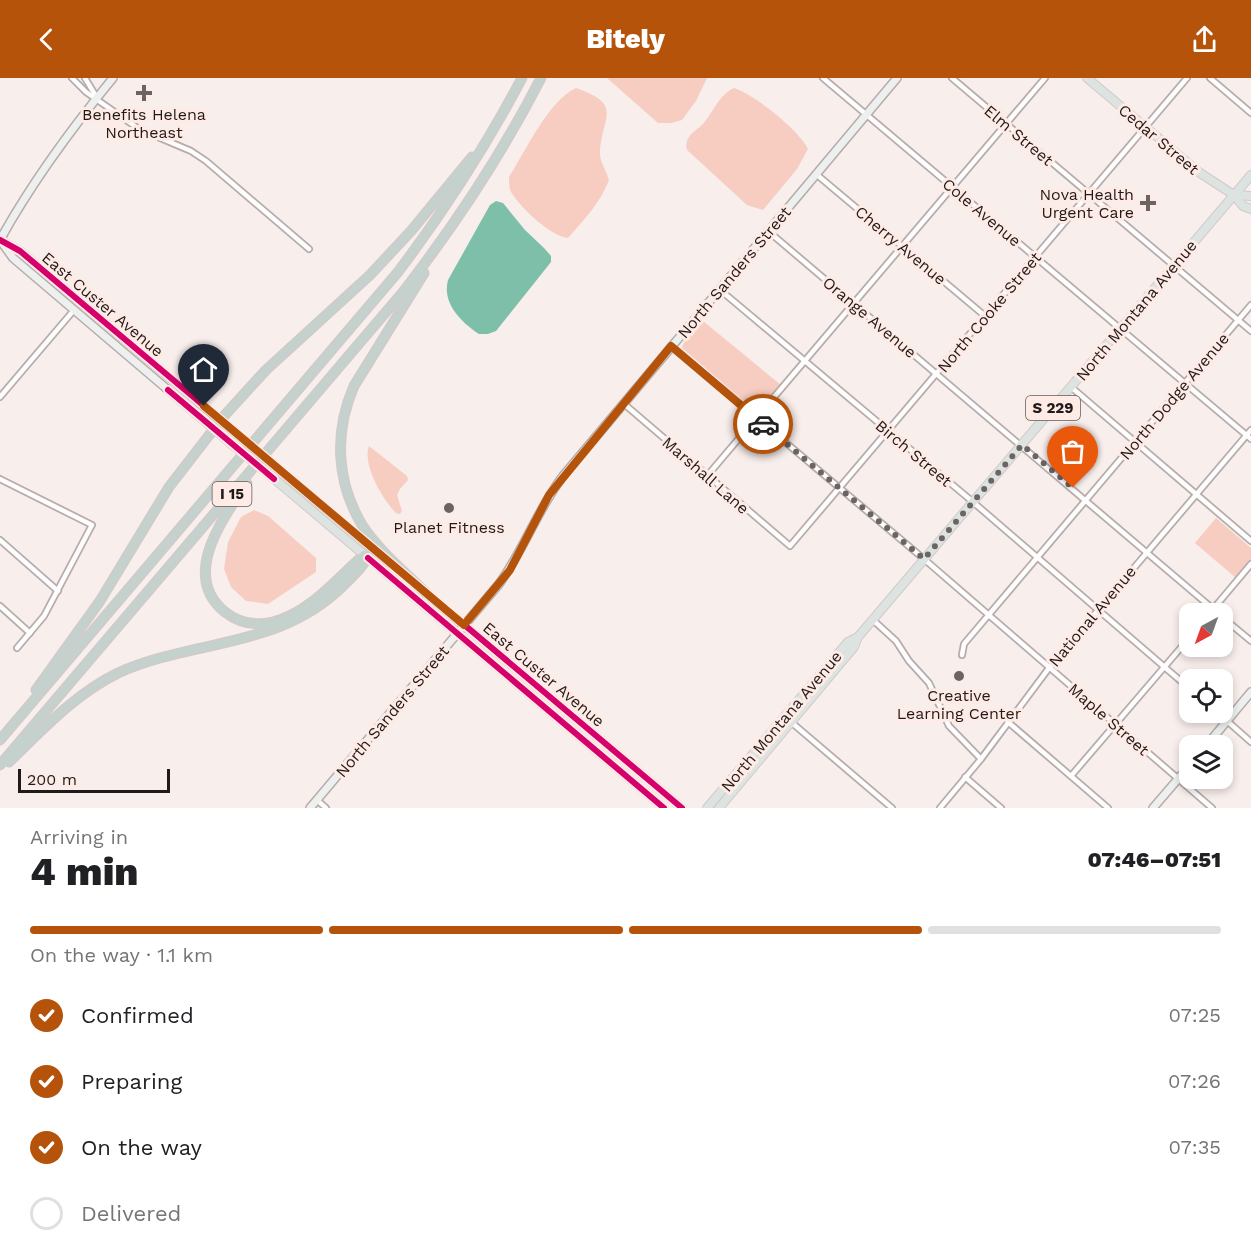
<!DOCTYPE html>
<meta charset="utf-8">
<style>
:root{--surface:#fff;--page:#f6f6f6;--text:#202124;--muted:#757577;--line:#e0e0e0;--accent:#b45309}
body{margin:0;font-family:"Work Sans",sans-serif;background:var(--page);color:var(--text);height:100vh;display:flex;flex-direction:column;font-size:22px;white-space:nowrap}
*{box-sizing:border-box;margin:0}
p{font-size:20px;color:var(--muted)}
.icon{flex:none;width:33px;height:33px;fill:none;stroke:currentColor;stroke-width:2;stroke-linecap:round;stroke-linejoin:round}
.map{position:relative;height:730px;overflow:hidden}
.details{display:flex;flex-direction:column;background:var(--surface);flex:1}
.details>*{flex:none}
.needle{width:39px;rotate:221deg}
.fabs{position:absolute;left:1179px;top:525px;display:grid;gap:12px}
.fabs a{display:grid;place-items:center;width:54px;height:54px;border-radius:12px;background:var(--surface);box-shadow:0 3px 9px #0003;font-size:30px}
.scale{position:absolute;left:18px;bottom:15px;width:152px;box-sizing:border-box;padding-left:6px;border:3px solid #211a19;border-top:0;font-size:16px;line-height:21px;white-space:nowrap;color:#211a19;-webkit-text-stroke:4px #feebe6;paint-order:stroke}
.pin{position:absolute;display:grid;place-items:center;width:51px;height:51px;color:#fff;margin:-62px -26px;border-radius:50% 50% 50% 0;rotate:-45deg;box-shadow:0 0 6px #0007}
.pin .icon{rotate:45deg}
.courier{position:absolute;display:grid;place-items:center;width:60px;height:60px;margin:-30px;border:4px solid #b45309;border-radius:50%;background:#fff;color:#222;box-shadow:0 2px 8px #0007}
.overview em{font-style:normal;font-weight:800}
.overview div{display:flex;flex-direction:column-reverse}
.overview{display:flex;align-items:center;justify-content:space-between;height:102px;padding:0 30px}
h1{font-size:39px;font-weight:800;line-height:45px}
.bar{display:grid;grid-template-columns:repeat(4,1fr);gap:9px 6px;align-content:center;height:72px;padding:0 30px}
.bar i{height:8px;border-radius:4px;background:var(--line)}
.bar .active{background:var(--accent)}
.bar p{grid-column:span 4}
ol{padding:0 30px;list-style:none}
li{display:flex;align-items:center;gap:18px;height:66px}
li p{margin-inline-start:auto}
li .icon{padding:6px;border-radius:50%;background:var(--accent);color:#fff;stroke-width:4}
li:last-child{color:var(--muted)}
li i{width:33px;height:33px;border:3px solid var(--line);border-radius:50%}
header{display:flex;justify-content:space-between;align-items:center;height:78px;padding:0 30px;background:var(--accent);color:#fff;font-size:27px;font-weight:800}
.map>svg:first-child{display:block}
</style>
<header><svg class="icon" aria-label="back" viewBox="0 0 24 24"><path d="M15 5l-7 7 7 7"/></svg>Bitely<svg class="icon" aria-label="share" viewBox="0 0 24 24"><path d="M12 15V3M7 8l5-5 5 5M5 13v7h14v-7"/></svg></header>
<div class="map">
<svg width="1251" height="730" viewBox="0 0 1251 730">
<rect width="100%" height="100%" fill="#f8eeec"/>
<g fill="#f7cdc2">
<path d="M 607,0 L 707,0 L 696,23 L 682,42 L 671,45 L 658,45 Z"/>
<path d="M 576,10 C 625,27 601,39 600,76 C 600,85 607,93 609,102 C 601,124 583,143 568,160 C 552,159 522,131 513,117 C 509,112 509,106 509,99 C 525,74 549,22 576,10 Z"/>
<path d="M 734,10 C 754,16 800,53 808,71 L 797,91 L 763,132 L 747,127 L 687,72 C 686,68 686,63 689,59 C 692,54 699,50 703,46 C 713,34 720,16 734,10 Z"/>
<path d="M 703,243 L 781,307 L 760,331 L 753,331 L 682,270 L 683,266 Z"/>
<path d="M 369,368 L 407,398 L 408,402 L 400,411 L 397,417 L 402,433 L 400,436 L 396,435 C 383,422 362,387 369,368 Z"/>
<path d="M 254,432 L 268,438 L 316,480 L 316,494 L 268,526 L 246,523 L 231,509 L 224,491 L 228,464 L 241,439 Z"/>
<path d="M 1216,440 L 1251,470 L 1251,483 L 1236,500 L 1195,465 Z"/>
</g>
<path fill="#7ebfaa" d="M 496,123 L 503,125 L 525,152 L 544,170 L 551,178 L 551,184 L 496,253 L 488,256 L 479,256 C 460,243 442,225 448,202 L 490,127 Z"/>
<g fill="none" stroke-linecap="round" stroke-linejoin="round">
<g stroke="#b4adab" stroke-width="8">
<g id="street">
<path d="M 72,0 L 86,14 L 139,51 L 191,73 L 206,83 L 309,171"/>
<path d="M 85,0 L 97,20"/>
<path d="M 823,0 L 1251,361"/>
<path d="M 952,0 L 1251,253"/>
<path d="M 1210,0 L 1251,35"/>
<path d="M 816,96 L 985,238"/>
<path d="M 768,153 L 1219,536"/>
<path d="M 719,211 L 973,424 L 1190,611"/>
<path d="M 671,268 L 924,481 L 1212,730"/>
<path d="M 1071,309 L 1251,463"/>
<path d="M 0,319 L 74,232"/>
<path d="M 623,325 L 790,468 L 1187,0"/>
<path d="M 707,398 L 1045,0"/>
<path d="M 0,401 L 92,447 L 44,538 L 17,570"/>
<path d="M 0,462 L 58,513"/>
<path d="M 0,528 L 30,555"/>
<path d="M 1209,536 L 1251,486"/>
<path d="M 1222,539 L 1251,563"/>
<path d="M 873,542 L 896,563 L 909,583 L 929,605 L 949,648 L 981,681"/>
<path d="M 962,577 L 964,566 L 1251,227"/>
<path d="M 1217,634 L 1251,664"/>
<path d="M 791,644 L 892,730"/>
<path d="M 1008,644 L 1108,730"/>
<path d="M 1071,698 L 1190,559"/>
<path d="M 965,699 L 1001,730"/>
<path d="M 317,722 L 326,730"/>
<path d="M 940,730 L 981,681 L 1049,590 L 1251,352"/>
</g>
</g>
<g stroke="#b4adab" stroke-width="10">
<g id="secondary">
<path d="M 0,162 L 13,180 L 214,351"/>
<path d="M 0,162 C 32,104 71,51 113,0"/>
<path d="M 2,163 L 20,173 L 220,342"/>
<path d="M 1206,668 L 1251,614"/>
<path d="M 310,730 L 499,506 C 524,472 537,432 563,398 L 897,0"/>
<path d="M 1153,730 L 1190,687"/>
</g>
</g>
<g stroke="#d0cbca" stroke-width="10">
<g id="primary">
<path d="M 1087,0 L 1200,95 L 1234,117 L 1243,128 L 1251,131"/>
<path d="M 1234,117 L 1251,118"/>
<path d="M 220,342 L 239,358"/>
<path d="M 214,351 L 229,364"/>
<path d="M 278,391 L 391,486"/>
<path d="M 272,399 L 664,730"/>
<path d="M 421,511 L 682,730"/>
<path d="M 707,730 L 848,564 L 858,559"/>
<path d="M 719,730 L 854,569 L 858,559 L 1251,97"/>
</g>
</g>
<g stroke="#d0cbca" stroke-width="11">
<g id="highway">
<path d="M 424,195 L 354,308 C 334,354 336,403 362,447 C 378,472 405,494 426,515"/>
<path d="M 247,405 C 223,440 180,498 225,534 C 239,545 256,548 273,544 C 311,534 336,501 364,477"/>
<path d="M 36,612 L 100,523 L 169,409 L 224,338 L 266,292 L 370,197 L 411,153 L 472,79"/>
<path d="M 0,662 L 398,194 C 444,133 486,68 522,0"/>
<path d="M 9,684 C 42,652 75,616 118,595 C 195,560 280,572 345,506 C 356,495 366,485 373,471"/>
<path d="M 0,687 L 403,214 C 455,147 502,76 541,0"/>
</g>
</g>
<use href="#street" stroke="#fefcfc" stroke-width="4.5"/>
<use href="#secondary" stroke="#edf0ee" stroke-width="7"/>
<use href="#primary" stroke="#dce3e0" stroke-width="8"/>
<use href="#highway" stroke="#c5d1cd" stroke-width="8"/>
<g stroke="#d0cbca" stroke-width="10" stroke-linecap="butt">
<g id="primary-bridge">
<path d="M 239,358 L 278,391"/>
<path d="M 229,364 L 272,399"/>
</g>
</g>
<use href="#primary-bridge" stroke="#dce3e0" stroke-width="8"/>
<g stroke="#feebe6" stroke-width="10">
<g id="cycleway">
<path d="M 0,162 L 20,173 L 682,730"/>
<path d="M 168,312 L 274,401"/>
<path d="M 368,480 L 664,730"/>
</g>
</g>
<use href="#cycleway" stroke="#d6006c" stroke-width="6"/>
</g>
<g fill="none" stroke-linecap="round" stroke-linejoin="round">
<path stroke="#6c6463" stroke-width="6" stroke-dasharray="0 10.8" d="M 763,346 L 924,481 L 1022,367 L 1073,410"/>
<path stroke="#b45309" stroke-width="8" d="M 204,328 L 464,547 L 510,492 L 549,417 L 671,268 L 763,346"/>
</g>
<g fill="#6c6463" stroke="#feebe6" stroke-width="2">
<path d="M141 6h6v6h6v6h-6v6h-6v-6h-6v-6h6z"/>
<path d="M1145 116h6v6h6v6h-6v6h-6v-6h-6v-6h6z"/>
<circle cx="449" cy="430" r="6"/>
<circle cx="959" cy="598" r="6"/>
</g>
<g text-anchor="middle" stroke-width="6" stroke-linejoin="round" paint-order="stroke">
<g fill="#feebe6" stroke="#635956" stroke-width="1.5">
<rect x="1026" y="318" width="54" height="24" rx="4.5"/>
<rect x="212.5" y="404" width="39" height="24" rx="4.5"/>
</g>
<g font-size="15" font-weight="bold" fill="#211a19">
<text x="1053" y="335">S 229</text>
<text x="232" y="421">I 15</text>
</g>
<g font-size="16" fill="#211a19" stroke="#feebe6">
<text x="144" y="42">Benefits Helena<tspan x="144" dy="18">Northeast</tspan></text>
<text x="1134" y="122" text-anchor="end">Nova Health<tspan x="1134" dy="18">Urgent Care</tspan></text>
<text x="449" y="455">Planet Fitness</text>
<text x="959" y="623">Creative<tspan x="959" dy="18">Learning Center</tspan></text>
</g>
<g font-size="16" fill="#211a19" stroke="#feebe6">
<text transform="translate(1019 57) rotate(40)" y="6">Elm Street</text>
<text transform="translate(1159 61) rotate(40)" y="6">Cedar Street</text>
<text transform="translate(982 134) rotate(40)" y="6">Cole Avenue</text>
<text transform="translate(901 167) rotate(40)" y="6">Cherry Avenue</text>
<text transform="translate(734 194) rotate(-50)" y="6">North Sanders Street</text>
<text transform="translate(103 226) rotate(40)" y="6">East Custer Avenue</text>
<text transform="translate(1136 232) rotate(-50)" y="6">North Montana Avenue</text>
<text transform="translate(989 234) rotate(-50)" y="6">North Cooke Street</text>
<text transform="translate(870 239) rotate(40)" y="6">Orange Avenue</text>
<text transform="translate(1174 318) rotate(-50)" y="6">North Dodge Avenue</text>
<text transform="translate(914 375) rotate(40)" y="6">Birch Street</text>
<text transform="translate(706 397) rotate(41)" y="6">Marshall Lane</text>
<text transform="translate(1092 538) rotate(-50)" y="6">National Avenue</text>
<text transform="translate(544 596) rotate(40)" y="6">East Custer Avenue</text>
<text transform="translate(392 633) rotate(-50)" y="6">North Sanders Street</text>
<text transform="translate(1109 641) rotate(41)" y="6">Maple Street</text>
<text transform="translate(781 643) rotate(-50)" y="6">North Montana Avenue</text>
</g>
</g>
</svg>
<div class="fabs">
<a><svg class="needle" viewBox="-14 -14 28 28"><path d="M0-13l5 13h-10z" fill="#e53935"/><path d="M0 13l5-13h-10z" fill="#757577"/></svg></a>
<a><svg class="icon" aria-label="locate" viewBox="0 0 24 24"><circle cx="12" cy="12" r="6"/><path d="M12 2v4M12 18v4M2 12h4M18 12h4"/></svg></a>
<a><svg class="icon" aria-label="layers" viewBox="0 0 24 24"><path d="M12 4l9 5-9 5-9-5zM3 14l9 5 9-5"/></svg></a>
</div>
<div class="scale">200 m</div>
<div class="pin" style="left:1073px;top:410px;background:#ea580c"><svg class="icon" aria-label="bag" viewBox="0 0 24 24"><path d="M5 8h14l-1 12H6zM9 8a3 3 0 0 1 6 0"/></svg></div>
<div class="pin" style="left:204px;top:328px;background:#1f2937"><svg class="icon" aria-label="home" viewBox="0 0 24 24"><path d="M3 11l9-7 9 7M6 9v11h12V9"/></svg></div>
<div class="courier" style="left:763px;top:346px"><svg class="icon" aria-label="car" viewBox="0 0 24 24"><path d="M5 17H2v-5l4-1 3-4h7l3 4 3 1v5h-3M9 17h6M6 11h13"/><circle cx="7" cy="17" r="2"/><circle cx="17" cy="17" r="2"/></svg></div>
</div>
<section class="details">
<div class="overview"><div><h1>4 min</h1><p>Arriving in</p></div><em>07:46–07:51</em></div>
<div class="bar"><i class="active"></i><i class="active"></i><i class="active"></i><i></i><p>On the way · 1.1 km</p></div>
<ol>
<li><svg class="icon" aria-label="check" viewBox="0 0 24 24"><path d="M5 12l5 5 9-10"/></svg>Confirmed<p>07:25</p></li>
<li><svg class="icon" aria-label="check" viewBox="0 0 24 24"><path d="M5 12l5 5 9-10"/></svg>Preparing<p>07:26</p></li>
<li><svg class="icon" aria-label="check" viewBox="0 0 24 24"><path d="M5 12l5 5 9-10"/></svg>On the way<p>07:35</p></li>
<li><i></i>Delivered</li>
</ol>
</section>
